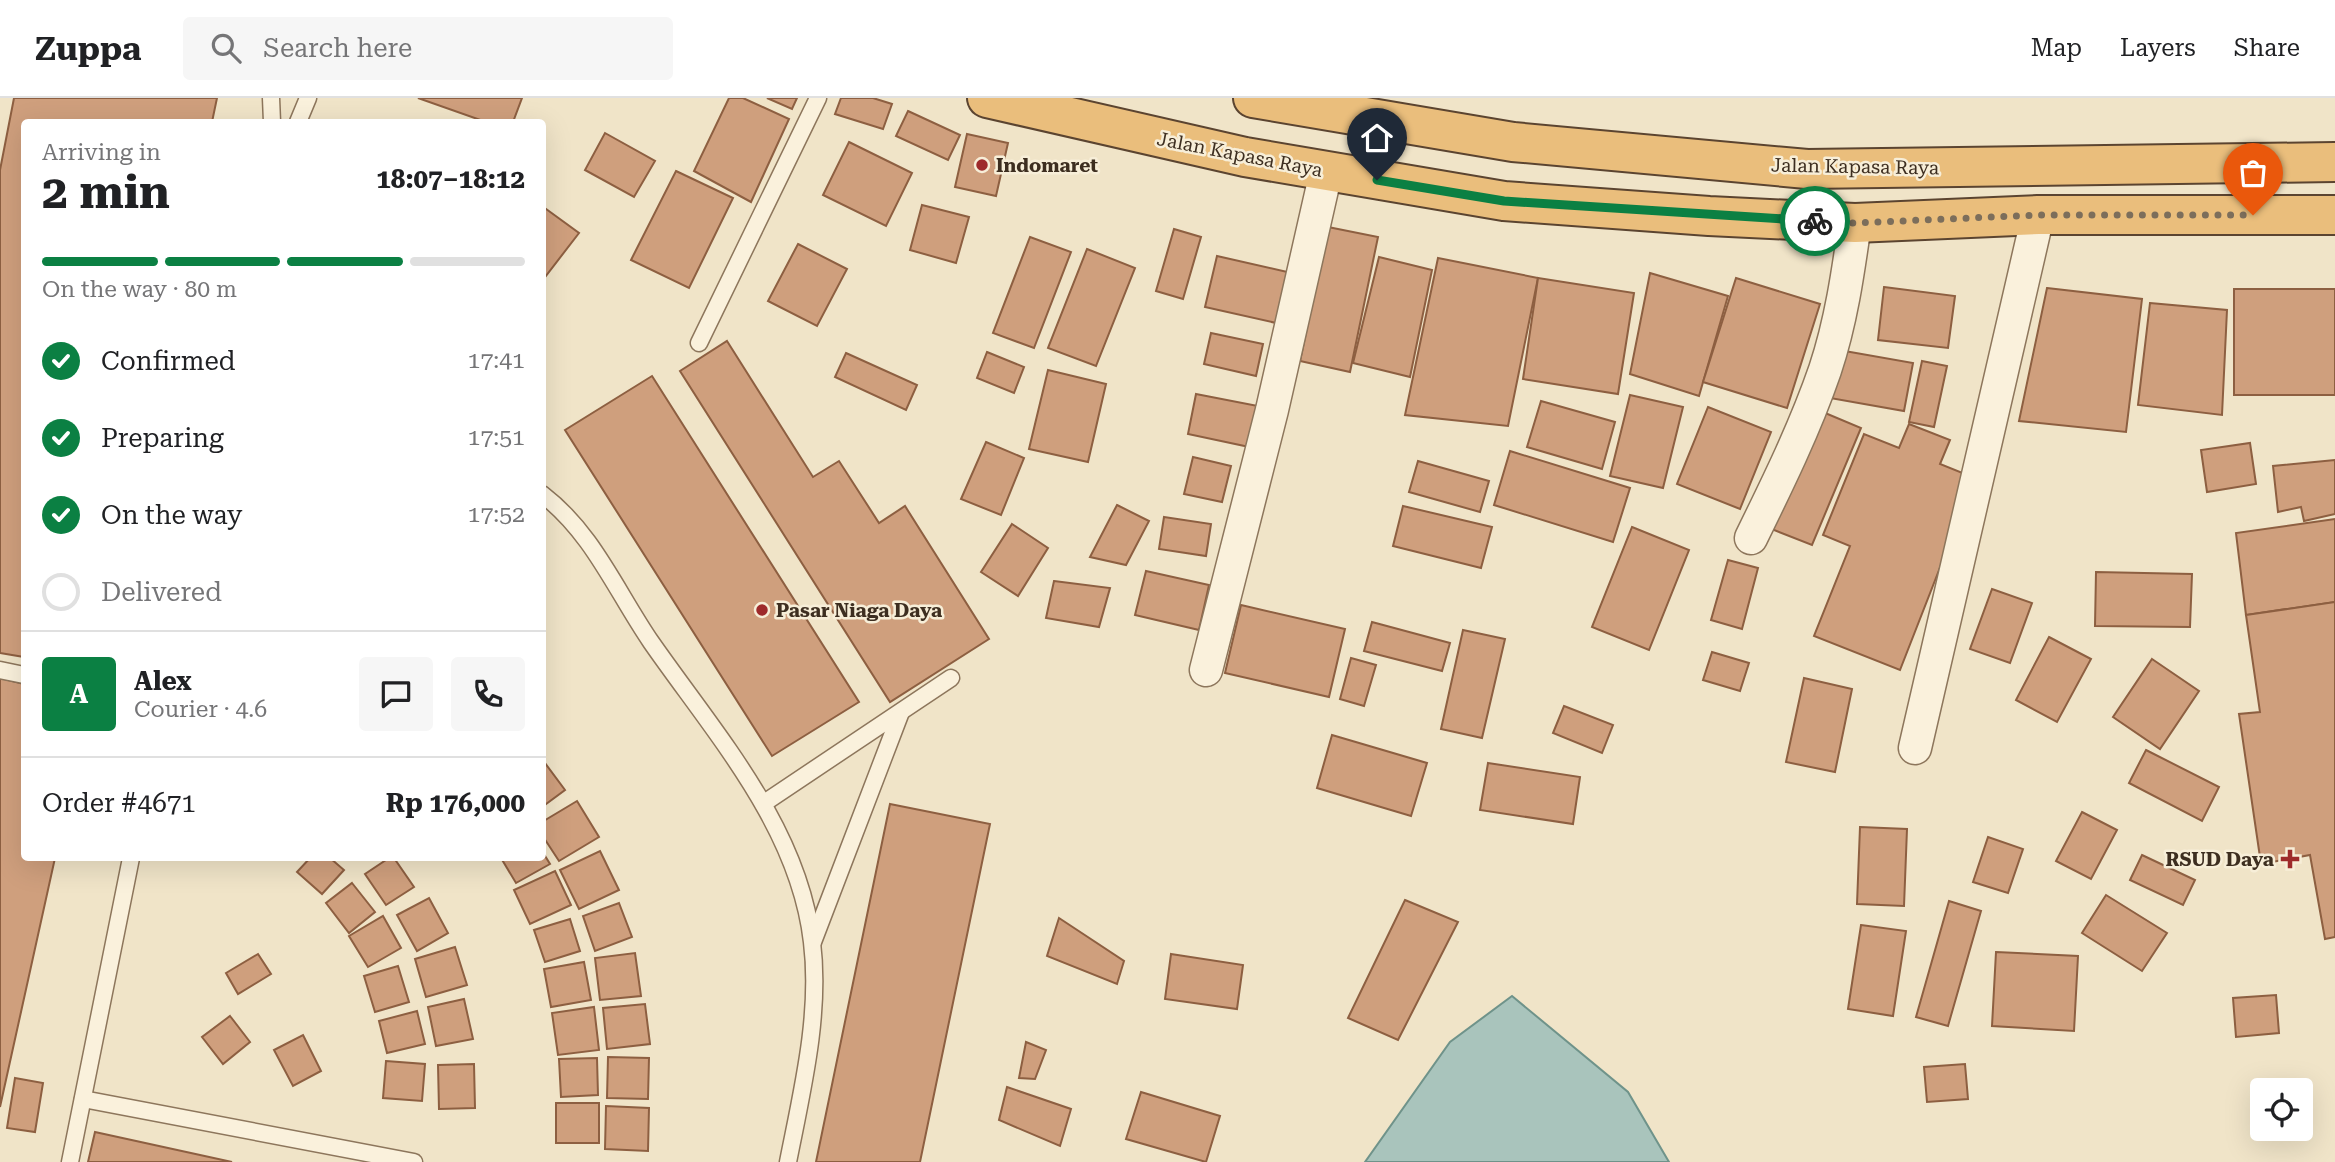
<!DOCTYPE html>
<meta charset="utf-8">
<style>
:root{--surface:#fff;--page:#f6f6f6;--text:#202124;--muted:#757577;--line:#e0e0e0;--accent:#0b8043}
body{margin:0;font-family:"Roboto Serif",serif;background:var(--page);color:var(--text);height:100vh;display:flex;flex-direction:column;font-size:26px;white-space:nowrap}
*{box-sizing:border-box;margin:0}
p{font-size:23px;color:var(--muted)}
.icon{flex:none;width:38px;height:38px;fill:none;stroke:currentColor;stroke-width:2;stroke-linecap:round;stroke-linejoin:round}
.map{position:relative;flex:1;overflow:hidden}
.details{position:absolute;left:21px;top:21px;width:525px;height:742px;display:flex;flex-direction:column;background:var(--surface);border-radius:7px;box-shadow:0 7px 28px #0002}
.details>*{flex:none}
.controls{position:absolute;left:2250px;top:980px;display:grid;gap:14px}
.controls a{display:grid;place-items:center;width:63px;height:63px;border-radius:7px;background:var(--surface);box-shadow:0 7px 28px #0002;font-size:35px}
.pin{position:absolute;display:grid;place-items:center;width:60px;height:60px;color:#fff;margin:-72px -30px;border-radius:50% 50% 50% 0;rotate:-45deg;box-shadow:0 0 7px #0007}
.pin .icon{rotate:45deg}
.courier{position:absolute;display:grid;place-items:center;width:70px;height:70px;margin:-35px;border:5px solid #0b8043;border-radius:50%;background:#fff;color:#222;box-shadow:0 2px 9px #0007}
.headline em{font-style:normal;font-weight:700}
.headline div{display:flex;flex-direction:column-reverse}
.headline{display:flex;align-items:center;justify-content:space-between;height:119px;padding:0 21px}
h1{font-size:46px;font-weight:700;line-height:52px}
.bar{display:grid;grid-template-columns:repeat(4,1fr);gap:10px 7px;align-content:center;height:84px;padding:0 21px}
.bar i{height:9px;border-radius:5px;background:var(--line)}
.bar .selected{background:var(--accent)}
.bar p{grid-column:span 4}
.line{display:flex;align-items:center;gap:18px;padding:0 21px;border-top:2px solid var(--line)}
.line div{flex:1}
.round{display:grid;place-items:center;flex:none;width:74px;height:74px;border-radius:7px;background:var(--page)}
ol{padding:0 21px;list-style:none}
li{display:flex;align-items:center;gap:21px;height:77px}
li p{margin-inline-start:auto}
li .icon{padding:7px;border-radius:50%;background:var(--accent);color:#fff;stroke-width:4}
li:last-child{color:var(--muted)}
li i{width:38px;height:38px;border:4px solid var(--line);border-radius:50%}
header{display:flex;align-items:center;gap:42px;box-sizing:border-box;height:98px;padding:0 35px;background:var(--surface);border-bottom:2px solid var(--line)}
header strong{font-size:33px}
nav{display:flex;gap:38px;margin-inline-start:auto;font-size:24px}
.search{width:490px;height:63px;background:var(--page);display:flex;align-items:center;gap:18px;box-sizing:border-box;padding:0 24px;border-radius:7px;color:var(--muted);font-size:26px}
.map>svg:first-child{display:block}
</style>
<header>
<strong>Zuppa</strong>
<div class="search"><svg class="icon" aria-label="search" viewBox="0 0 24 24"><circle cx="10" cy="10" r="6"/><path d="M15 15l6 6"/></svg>Search here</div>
<nav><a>Map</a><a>Layers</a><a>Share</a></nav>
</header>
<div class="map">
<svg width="2335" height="1064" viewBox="0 0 2335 1064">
<rect width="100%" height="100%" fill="#f0e4c8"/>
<path fill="#a9c4bc" stroke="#6f938a" stroke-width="2" d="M 1512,898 L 1628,994 L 1669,1064 L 1365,1064 L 1450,944 Z"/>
<g fill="#cf9f7d" stroke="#8d5f41" stroke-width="2">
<path d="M 14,0 L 217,0 L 212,24 L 24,24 L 24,559 L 0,555 L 0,72 Z"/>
<path d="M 418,0 L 522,0 L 513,24 L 486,24 Z"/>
<path d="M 729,0 L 743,0 L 789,21 L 751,104 L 694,73 Z"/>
<path d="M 767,0 L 797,0 L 792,11 Z"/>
<path d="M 841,0 L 873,0 L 892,6 L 883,31 L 835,16 Z"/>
<path d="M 908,13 L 960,37 L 948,62 L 896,38 Z"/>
<path d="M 605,35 L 655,63 L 634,99 L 585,72 Z"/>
<path d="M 967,36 L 1008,45 L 996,98 L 955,89 Z"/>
<path d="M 849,44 L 912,75 L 886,128 L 823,97 Z"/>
<path d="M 676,73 L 733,100 L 689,190 L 631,162 Z"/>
<path d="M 922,107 L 969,119 L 956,165 L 910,152 Z"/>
<path d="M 542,108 L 579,135 L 542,183 Z"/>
<path d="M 1328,129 L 1378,139 L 1350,274 L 1300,263 Z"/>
<path d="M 1174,131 L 1201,139 L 1183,201 L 1156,193 Z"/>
<path d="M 1030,139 L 1071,154 L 1034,250 L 993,235 Z"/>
<path d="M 798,146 L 847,171 L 817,228 L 768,203 Z"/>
<path d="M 1087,151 L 1135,170 L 1096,268 L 1048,250 Z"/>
<path d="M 1217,158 L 1296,176 L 1285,227 L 1205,209 Z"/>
<path d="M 1379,159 L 1432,172 L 1410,279 L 1353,265 Z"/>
<path d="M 1438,160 L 1538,180 L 1508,328 L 1405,317 Z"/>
<path d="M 1650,175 L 1728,198 L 1699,298 L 1630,276 Z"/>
<path d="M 1538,180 L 1634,195 L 1618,296 L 1523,281 Z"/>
<path d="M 1736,180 L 1820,206 L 1787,310 L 1703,284 Z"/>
<path d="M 1884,189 L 1955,198 L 1948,250 L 1878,242 Z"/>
<path d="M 2047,190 L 2142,201 L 2126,334 L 2019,323 Z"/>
<rect x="2234" y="191" width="101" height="106"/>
<path d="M 2150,205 L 2227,212 L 2222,317 L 2138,307 Z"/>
<path d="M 1211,235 L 1263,246 L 1256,278 L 1204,266 Z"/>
<path d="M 727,243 L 813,379 L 839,363 L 879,425 L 905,408 L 989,541 L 890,604 L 680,273 Z"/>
<path d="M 1839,252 L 1913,265 L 1904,313 L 1830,300 Z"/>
<path d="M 987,254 L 1024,269 L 1014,295 L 977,280 Z"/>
<path d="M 846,255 L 917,287 L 906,312 L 835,279 Z"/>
<path d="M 1922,263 L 1947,268 L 1934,329 L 1909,324 Z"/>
<path d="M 1048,272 L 1106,286 L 1088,364 L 1029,351 Z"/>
<path d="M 652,278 L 859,604 L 772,658 L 565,332 Z"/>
<path d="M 1196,296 L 1263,309 L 1254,350 L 1188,336 Z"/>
<path d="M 1630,297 L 1683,309 L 1663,390 L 1610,378 Z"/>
<path d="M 1541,303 L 1615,324 L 1602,371 L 1527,349 Z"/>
<path d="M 1708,309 L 1771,334 L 1740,411 L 1677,386 Z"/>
<path d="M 1818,312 L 1861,330 L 1812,447 L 1769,430 Z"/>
<path d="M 1909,326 L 1950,342 L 1940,366 L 1975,380 L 1900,572 L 1814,538 L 1850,448 L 1823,437 L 1864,336 L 1899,350 Z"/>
<path d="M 986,344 L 1024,360 L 1001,417 L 961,401 Z"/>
<path d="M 2250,345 L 2256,386 L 2207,394 L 2201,352 Z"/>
<path d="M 1510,353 L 1630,390 L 1613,444 L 1494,407 Z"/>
<path d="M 1193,359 L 1231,368 L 1222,404 L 1184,396 Z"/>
<path d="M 2335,362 L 2335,416 L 2304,423 L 2301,409 L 2278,414 L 2273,368 Z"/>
<path d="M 1418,363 L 1489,383 L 1480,414 L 1409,394 Z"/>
<path d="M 1117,407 L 1149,423 L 1126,467 L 1090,459 Z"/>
<path d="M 1403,408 L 1492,429 L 1481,470 L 1393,448 Z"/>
<path d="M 1164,419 L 1211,426 L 1206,458 L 1159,451 Z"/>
<path d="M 2335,421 L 2335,504 L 2246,517 L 2236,435 Z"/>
<path d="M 1012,426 L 1048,450 L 1018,498 L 981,474 Z"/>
<path d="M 1632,429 L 1689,452 L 1649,552 L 1592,529 Z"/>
<path d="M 1728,462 L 1758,470 L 1742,531 L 1711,522 Z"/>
<path d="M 1146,473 L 1209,487 L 1199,532 L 1135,517 Z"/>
<path d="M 2096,474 L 2192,476 L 2190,529 L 2095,528 Z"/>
<path d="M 1054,483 L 1110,490 L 1099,529 L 1046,520 Z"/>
<path d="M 1992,491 L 2032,505 L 2010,565 L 1970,551 Z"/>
<path d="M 2335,504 L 2335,839 L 2325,841 L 2310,757 L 2261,766 L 2239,616 L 2260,614 L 2246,517 Z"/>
<path d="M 1241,507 L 1345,531 L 1329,599 L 1225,575 Z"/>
<path d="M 1372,524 L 1450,545 L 1442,573 L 1364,553 Z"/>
<path d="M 1463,532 L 1505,541 L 1482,640 L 1441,631 Z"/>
<path d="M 2049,539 L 2091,561 L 2057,624 L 2016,602 Z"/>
<path d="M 1712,554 L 1749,565 L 1740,593 L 1703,582 Z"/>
<path d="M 1351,560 L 1376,567 L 1364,608 L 1340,601 Z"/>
<path d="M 2152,561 L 2199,593 L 2160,651 L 2113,619 Z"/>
<path d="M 0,580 L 24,586 L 24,760 L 55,760 L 0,1009 Z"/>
<path d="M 1804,580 L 1852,591 L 1835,674 L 1786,664 Z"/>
<path d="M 1564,608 L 1613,627 L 1602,655 L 1553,635 Z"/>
<path d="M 1332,637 L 1427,665 L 1411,718 L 1317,690 Z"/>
<path d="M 2146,652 L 2219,689 L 2202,723 L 2129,685 Z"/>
<path d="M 542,661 L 565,692 L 542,709 Z"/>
<path d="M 1488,665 L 1580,679 L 1573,726 L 1480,712 Z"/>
<path d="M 577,703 L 599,739 L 559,763 L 542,737 L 542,724 Z"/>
<path d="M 890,706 L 990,726 L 920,1064 L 816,1064 Z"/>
<path d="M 2082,714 L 2117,732 L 2091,781 L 2056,763 Z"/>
<path d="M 1860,729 L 1907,731 L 1904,808 L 1857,806 Z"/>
<path d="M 1988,739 L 2023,751 L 2008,795 L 1973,784 Z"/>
<path d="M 542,753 L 550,766 L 516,785 L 501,760 L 542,760 Z"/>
<path d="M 600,753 L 619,792 L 579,811 L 560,772 Z"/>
<path d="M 2142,757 L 2195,782 L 2183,807 L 2130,782 Z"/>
<path d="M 310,760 L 330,760 L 344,772 L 322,796 L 297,774 Z"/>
<path d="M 389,760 L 394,760 L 414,789 L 386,807 L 365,776 Z"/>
<path d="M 555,773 L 571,807 L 530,826 L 514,792 Z"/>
<path d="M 352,785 L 375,814 L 349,835 L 326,805 Z"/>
<path d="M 2106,797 L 2167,835 L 2142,873 L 2082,835 Z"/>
<path d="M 429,800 L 448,835 L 417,853 L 397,817 Z"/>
<path d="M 1405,802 L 1458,824 L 1398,942 L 1348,920 Z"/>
<path d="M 1949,803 L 1981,813 L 1948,928 L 1916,919 Z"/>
<path d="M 619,805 L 632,839 L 595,853 L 583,818 Z"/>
<path d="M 383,818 L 401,850 L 368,869 L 349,838 Z"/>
<path d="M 1059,820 L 1124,863 L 1117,886 L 1047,858 Z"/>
<path d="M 570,821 L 580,853 L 545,864 L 534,832 Z"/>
<path d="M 1861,827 L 1906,833 L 1893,918 L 1848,911 Z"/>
<path d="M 455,849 L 467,887 L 426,899 L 415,861 Z"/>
<path d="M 1996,854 L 2078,858 L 2074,933 L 1992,928 Z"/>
<path d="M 635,855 L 641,898 L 600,902 L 595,860 Z"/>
<path d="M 258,856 L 271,876 L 238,896 L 226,875 Z"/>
<path d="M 1171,856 L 1243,867 L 1237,911 L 1165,901 Z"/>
<path d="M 584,864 L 591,902 L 551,909 L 544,871 Z"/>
<path d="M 398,868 L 409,904 L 375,914 L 364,878 Z"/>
<path d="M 2276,897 L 2279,935 L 2236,939 L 2233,900 Z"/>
<path d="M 464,901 L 473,941 L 436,948 L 428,909 Z"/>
<path d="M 645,906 L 650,946 L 607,951 L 603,910 Z"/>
<path d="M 594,909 L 599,952 L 558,957 L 552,915 Z"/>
<path d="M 417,913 L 425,946 L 387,955 L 379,923 Z"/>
<path d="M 230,918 L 250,944 L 223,966 L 202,939 Z"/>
<path d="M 303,937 L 321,973 L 293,988 L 274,952 Z"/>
<path d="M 1026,944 L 1046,952 L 1035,981 L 1019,980 Z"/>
<path d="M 608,959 L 649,960 L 648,1001 L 607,1000 Z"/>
<path d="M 597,960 L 598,997 L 561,999 L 559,961 Z"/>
<path d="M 386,963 L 425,966 L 422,1003 L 383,1000 Z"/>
<path d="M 474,966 L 475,1010 L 439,1011 L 438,967 Z"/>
<path d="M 1965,966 L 1968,1001 L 1927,1004 L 1924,969 Z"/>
<path d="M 15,980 L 43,985 L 35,1034 L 7,1030 Z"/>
<path d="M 1007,989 L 1071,1011 L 1060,1048 L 999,1022 Z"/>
<path d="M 1141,994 L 1220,1018 L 1206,1064 L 1126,1041 Z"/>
<rect x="556" y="1005" width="43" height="40"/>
<path d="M 606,1008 L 649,1010 L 648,1053 L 605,1051 Z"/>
<path d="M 95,1034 L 232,1064 L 88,1064 Z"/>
</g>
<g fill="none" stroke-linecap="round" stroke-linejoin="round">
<g stroke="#8d765c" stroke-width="19">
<g id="service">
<path d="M 271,0 L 272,24"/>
<path d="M 298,24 L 308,0"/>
<path d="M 699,245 L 818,0"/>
<path d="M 542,396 C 593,435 616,493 651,544 C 715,636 799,729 812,844 C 821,916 802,993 788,1064"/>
<path d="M 0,572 L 24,577"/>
<path d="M 764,705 L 951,580"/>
<path d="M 813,844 L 901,614"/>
<path d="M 83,1001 L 414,1064"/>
<path d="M 70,1064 L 131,760"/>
</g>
</g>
<g stroke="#8d765c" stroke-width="35">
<g id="minor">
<path d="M 1751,440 C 1778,385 1805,330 1825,272 C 1841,224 1848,175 1855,125"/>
<path d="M 1206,572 L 1272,312 L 1326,74"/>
<path d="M 1915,650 L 2038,117"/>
</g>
</g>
<g stroke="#5b4430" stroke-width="42">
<g id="trunk">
<path d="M 987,0 L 1245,59 L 1504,103 L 1709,118 L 1855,125 L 2038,117 L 2335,117"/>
<path d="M 1253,0 L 1513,44 L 1807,71 L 2335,64"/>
</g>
</g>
<use href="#service" stroke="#faf1dc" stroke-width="16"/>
<use href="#minor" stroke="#faf1dc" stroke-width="32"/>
<use href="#trunk" stroke="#eabe7c" stroke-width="38"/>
</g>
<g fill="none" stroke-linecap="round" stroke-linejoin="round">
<path stroke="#7c6e5b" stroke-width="7" stroke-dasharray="0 12.6" d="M 1815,123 L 1855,125 L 2038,117 L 2253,117"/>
<path stroke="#0b8043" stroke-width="9" d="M 1377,82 L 1504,103 L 1815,123"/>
</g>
<g fill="#9e2a2b" stroke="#f7eed8" stroke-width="2.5">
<circle cx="982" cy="67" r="7"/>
<circle cx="762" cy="512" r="7"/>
<path d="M2286.5 750.5h7v7h7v7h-7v7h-7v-7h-7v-7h7z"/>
</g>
<g text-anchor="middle" stroke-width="5" stroke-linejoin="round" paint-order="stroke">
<g font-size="19" fill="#3d2e20" stroke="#f7eed8">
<text transform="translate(1240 56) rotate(11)" y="7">Jalan Kapasa Raya</text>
<text transform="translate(1855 68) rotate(1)" y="7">Jalan Kapasa Raya</text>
</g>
<g font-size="19" font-weight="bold" fill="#3d2e20" stroke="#f7eed8" text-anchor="start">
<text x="996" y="74">Indomaret</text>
<text x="776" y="519">Pasar Niaga Daya</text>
<text x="2274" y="768" text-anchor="end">RSUD Daya</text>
</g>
</g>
</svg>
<div class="controls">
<a><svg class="icon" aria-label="locate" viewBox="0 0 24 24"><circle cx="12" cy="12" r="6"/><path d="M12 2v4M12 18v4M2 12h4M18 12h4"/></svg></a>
</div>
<div class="pin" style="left:2253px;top:117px;background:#ea580c"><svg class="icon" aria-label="bag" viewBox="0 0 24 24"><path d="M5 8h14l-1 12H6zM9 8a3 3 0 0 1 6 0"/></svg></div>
<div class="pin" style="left:1377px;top:82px;background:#1f2937"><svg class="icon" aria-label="home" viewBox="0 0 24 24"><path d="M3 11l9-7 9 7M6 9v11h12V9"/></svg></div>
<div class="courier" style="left:1815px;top:123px"><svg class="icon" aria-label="bike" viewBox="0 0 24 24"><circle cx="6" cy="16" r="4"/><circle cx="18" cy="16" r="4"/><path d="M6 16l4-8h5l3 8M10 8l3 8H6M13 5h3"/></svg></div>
<section class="details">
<div class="headline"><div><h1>2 min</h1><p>Arriving in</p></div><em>18:07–18:12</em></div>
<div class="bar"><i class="selected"></i><i class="selected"></i><i class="selected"></i><i></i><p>On the way · 80 m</p></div>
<ol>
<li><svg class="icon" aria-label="check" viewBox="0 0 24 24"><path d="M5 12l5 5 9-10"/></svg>Confirmed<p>17:41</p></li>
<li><svg class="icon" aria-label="check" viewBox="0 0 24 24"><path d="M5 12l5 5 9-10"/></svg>Preparing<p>17:51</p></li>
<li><svg class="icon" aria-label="check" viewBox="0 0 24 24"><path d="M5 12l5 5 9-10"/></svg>On the way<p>17:52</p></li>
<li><i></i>Delivered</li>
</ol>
<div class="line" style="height:126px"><b class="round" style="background:var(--accent);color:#fff">A</b><div><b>Alex</b><p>Courier · 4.6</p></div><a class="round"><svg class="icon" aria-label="chat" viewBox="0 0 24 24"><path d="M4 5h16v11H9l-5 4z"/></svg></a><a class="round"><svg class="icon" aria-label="phone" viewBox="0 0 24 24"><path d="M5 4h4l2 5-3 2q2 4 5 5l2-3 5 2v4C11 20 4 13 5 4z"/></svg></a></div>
<div class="line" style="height:91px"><div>Order #4671</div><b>Rp 176,000</b></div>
</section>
</div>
